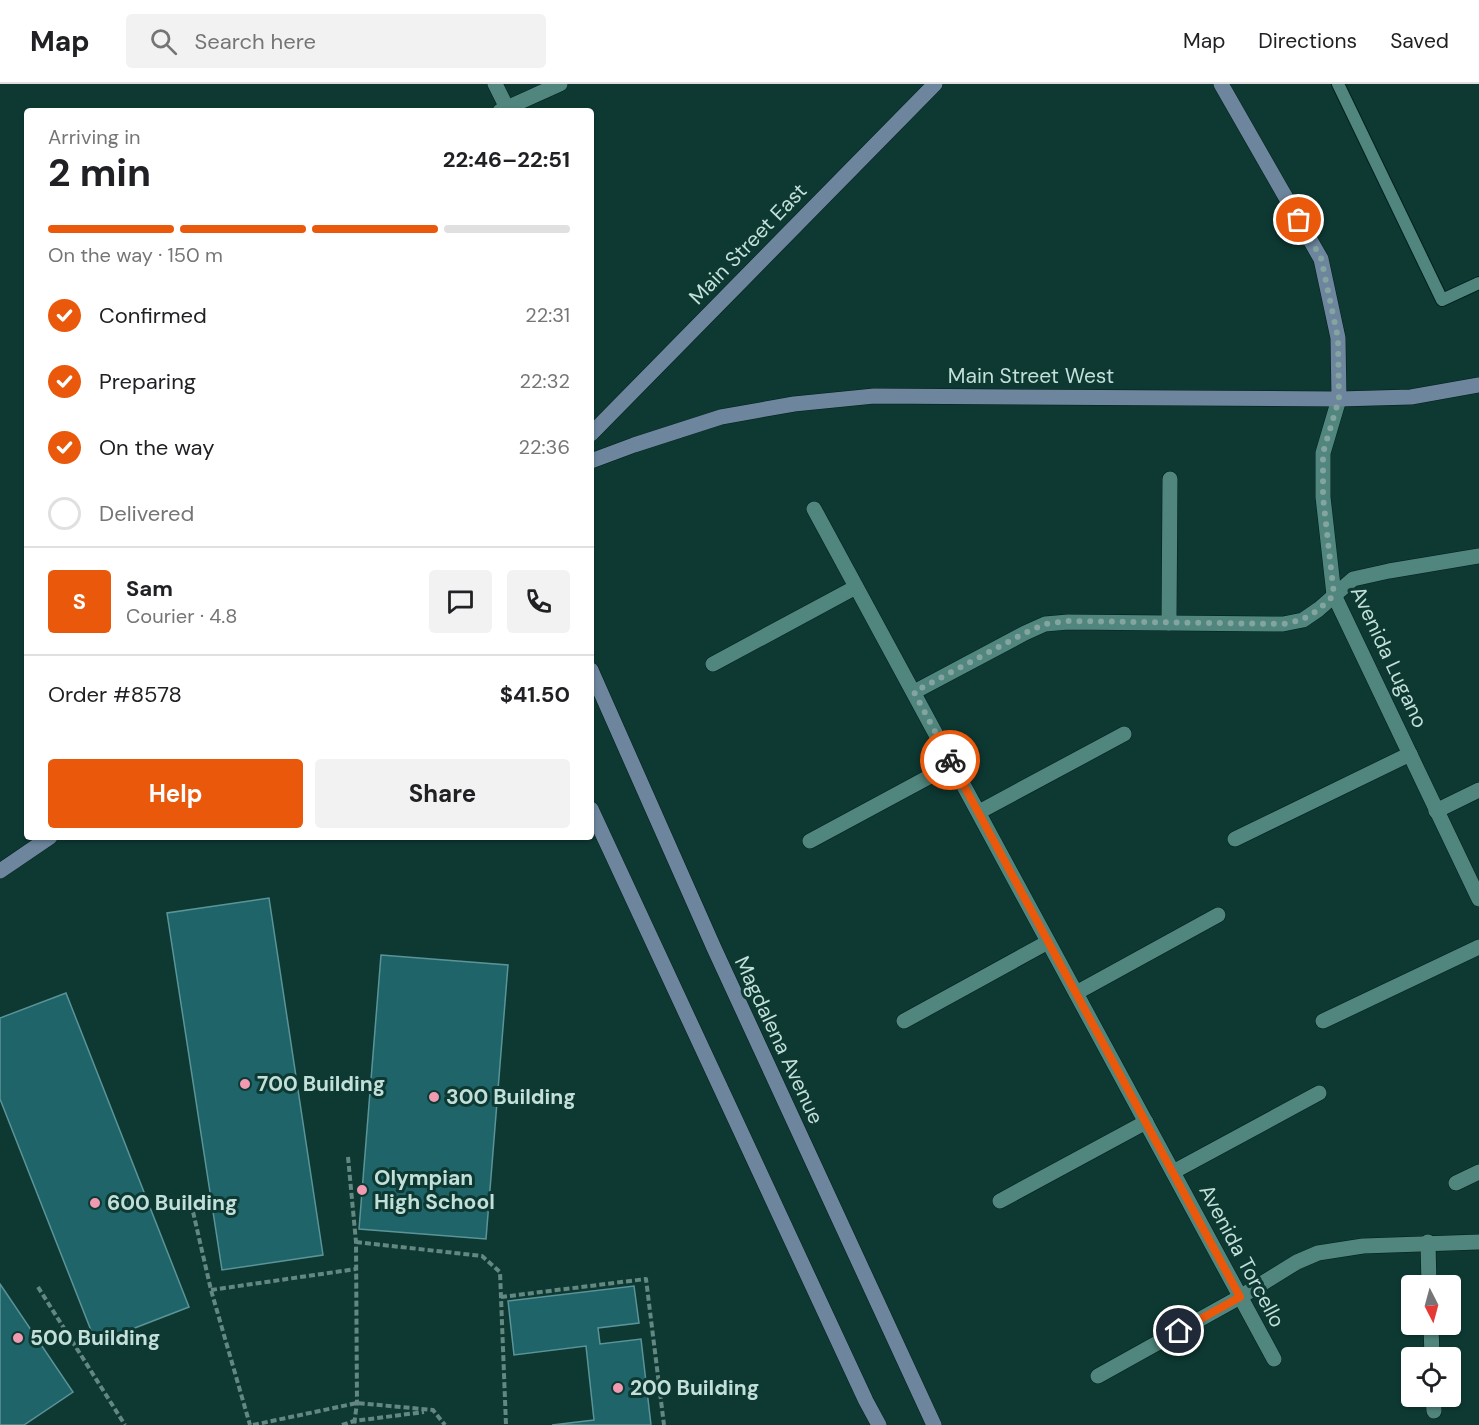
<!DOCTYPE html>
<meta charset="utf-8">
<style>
:root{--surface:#fff;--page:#f2f2f2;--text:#202124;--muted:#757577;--line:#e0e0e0;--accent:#ea580c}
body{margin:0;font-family:"DM Sans",sans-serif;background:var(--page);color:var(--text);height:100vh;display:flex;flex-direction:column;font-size:22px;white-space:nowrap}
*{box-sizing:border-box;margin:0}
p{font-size:20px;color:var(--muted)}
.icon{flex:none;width:33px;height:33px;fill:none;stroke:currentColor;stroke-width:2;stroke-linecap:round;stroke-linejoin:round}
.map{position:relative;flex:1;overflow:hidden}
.sheet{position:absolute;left:24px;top:24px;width:570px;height:732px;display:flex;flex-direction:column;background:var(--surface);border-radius:6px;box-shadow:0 2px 4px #0004}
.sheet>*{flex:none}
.needle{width:39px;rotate:174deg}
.fabs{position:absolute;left:1401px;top:1191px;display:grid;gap:12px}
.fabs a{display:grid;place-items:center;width:60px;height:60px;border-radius:6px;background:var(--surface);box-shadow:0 2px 4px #0004;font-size:30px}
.pin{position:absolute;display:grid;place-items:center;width:51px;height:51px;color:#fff;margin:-26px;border:3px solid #fff;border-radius:50%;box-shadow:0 2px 6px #0007}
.courier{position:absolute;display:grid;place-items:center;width:60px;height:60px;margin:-30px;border:4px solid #ea580c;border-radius:50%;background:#fff;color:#222;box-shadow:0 2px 8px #0007}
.headline em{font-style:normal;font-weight:700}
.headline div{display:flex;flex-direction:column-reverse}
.headline{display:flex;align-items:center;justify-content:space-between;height:102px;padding:0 24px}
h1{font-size:39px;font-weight:700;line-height:45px}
.bar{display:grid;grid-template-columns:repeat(4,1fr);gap:9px 6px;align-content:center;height:72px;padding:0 24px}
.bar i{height:8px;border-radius:4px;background:var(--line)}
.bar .on{background:var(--accent)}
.bar p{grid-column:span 4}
.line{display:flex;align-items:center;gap:15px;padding:0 24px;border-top:2px solid var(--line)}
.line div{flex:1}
.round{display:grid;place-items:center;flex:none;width:63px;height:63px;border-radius:6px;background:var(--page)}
ol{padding:0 24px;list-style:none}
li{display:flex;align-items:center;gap:18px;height:66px}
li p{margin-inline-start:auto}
li .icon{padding:6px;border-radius:50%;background:var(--accent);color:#fff;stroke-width:4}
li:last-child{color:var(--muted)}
li i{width:33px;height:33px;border:3px solid var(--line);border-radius:50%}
.action{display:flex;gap:12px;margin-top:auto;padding:12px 24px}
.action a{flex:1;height:69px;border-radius:6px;background:var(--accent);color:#fff;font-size:24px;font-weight:700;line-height:69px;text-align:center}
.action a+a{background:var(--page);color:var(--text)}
header{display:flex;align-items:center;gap:36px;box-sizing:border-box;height:84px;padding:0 30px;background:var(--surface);border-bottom:2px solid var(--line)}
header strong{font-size:28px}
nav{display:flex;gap:33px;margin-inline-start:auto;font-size:21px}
.search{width:420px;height:54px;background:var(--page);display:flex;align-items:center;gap:15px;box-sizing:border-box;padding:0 21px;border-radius:6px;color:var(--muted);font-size:22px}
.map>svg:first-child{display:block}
</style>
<header>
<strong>Map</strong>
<div class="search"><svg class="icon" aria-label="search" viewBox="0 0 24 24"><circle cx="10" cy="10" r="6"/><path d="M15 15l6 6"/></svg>Search here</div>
<nav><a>Map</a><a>Directions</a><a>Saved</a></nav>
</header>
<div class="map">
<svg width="1479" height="1341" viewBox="0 0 1479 1341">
<rect width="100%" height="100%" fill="#0e3933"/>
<g fill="#1e6469" stroke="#5b9498" stroke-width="1.5">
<path d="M 269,814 L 323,1171 L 222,1186 L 167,829 Z"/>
<path d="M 381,871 L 508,881 L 486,1155 L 359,1145 Z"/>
<path d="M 66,909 L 189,1223 L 96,1259 L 0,1015 L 0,934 Z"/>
<path d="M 0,1200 L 73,1308 L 24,1341 L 0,1341 Z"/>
<path d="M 634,1202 L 639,1239 L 598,1244 L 600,1260 L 641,1255 L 651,1341 L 552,1341 L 594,1336 L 586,1262 L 514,1271 L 508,1217 Z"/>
</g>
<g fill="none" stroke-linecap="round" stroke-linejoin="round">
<g stroke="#021f1b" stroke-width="14">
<path id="lane" d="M 1338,0 L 1442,216 L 1479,199"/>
</g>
<g stroke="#021f1b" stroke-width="16">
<g id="street">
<path d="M 495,0 L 507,24"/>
<path d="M 500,27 L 560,0"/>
<path d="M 1339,315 L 1323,369 L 1323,413 L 1334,511 L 1479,815"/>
<path d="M 814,425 L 1274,1275"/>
<path d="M 1169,539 L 1170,395"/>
<path d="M 713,580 L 856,503"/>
<path d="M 914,608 L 1025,549 L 1045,540 L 1068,538 L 1283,540 L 1303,536 L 1319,525 L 1353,495 L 1389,487 L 1479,472"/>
<path d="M 1436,727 L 1479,706"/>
<path d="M 979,728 L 1124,650"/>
<path d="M 1235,755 L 1410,670"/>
<path d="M 810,757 L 953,680"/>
<path d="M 1076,909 L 1218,831"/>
<path d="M 904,937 L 1048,858"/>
<path d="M 1323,937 L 1479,863"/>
<path d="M 1173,1088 L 1319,1009"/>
<path d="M 1456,1099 L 1479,1088"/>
<path d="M 1000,1117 L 1146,1038"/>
<path d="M 1428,1158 L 1429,1202"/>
<path d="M 1431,1240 L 1432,1274"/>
<path d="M 1098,1292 L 1240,1213 L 1297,1178 L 1318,1169 L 1363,1162 L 1479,1158"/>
<path d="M 1433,1312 L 1434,1327"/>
</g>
</g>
<g stroke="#021f1b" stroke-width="16">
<g id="secondary">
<path d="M 1221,0 L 1321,175 L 1338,254 L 1339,315"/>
<path d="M 591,350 L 935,0"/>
<path d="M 591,377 L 634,361 L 721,333 L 794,320 L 874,312 L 1339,315 L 1411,313 L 1479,301"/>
<path d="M 591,586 L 714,864 L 934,1341"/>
<path d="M 591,725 L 866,1317 L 879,1341"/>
<path d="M 0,787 L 50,753"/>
</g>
</g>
<g stroke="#638781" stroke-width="4" stroke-dasharray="6 3" stroke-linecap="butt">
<path d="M 348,1073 L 356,1158 L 357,1319 L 354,1341"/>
<path d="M 191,1119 L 211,1206 L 250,1341"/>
<path d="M 356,1158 L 482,1172 L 500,1188 L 506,1341"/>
<path d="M 38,1203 L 125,1341"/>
<path d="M 211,1206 L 356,1185"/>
<path d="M 501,1213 L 646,1195 L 664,1341"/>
<path d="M 253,1341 L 357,1319 L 433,1326 L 445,1341"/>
<path d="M 342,1341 L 354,1337 L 424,1328"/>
</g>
<use href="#lane" stroke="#50867d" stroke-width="12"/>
<use href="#street" stroke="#50867d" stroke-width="15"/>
<use href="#secondary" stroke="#6d869e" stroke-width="15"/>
</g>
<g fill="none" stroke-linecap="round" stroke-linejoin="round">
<path stroke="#84a59f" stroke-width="6" stroke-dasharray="0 10.8" d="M 950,676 L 914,608 L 1025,549 L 1045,540 L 1068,537 L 1283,540 C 1310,535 1315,529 1334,511 L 1323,413 L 1323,369 L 1339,315 L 1338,254 L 1321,174 L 1299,136"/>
<path stroke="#ea580c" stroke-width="8" d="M 950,676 L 1240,1213 L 1179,1247"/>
</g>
<g fill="#f19ab1" stroke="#0e3933" stroke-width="2">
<circle cx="245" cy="1000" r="6"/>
<circle cx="434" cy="1013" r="6"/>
<circle cx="362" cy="1106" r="6"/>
<circle cx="95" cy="1119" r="6"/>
<circle cx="18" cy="1254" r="6"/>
<circle cx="618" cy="1304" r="6"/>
</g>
<g text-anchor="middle" stroke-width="6" stroke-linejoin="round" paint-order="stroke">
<g font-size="21" fill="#c3dfd9" stroke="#0e3933">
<text transform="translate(748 160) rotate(-46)" y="7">Main Street East</text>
<text x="1031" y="299">Main Street West</text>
<text transform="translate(1389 573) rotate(65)" y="7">Avenida Lugano</text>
<text transform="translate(779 956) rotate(65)" y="7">Magdalena Avenue</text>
<text transform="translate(1242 1172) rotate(62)" y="7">Avenida Torcello</text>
</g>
<g font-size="21" font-weight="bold" fill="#c3dfd9" stroke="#0e3933" text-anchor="start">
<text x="257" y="1007">700 Building</text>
<text x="446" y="1020">300 Building</text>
<text x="374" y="1101">Olympian<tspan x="374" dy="24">High School</tspan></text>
<text x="107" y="1126">600 Building</text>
<text x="30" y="1261">500 Building</text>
<text x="630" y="1311">200 Building</text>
</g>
</g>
</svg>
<div class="fabs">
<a><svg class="needle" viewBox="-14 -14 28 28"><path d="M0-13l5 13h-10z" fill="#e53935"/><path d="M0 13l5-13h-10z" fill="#757577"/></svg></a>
<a><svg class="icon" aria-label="locate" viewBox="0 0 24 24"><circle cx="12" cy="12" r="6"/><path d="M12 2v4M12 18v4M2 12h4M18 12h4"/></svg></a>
</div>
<div class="pin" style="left:1299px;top:136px;background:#ea580c"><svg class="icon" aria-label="bag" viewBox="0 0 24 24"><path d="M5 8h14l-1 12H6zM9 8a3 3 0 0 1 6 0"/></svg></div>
<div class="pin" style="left:1179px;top:1247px;background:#1f2937"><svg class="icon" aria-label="home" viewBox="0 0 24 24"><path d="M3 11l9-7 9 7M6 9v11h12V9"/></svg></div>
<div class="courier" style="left:950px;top:676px"><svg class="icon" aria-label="bike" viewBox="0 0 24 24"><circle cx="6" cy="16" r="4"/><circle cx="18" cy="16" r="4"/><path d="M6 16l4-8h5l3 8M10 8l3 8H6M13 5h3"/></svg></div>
<section class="sheet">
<div class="headline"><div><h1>2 min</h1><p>Arriving in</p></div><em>22:46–22:51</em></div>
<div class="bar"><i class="on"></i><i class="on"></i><i class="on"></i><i></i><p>On the way · 150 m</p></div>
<ol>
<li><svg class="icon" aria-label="check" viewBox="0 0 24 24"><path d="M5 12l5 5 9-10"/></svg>Confirmed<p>22:31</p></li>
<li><svg class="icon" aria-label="check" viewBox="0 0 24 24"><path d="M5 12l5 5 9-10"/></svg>Preparing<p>22:32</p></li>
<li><svg class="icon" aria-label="check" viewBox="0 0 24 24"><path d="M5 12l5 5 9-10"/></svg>On the way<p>22:36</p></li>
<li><i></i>Delivered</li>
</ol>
<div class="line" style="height:108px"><b class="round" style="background:var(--accent);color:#fff">S</b><div><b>Sam</b><p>Courier · 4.8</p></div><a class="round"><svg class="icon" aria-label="chat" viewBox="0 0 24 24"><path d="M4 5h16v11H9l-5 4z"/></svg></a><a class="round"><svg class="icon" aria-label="phone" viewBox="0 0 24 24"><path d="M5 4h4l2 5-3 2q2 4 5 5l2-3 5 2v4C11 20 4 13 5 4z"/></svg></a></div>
<div class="line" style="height:78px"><div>Order #8578</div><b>$41.50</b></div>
<div class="action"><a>Help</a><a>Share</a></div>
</section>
</div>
